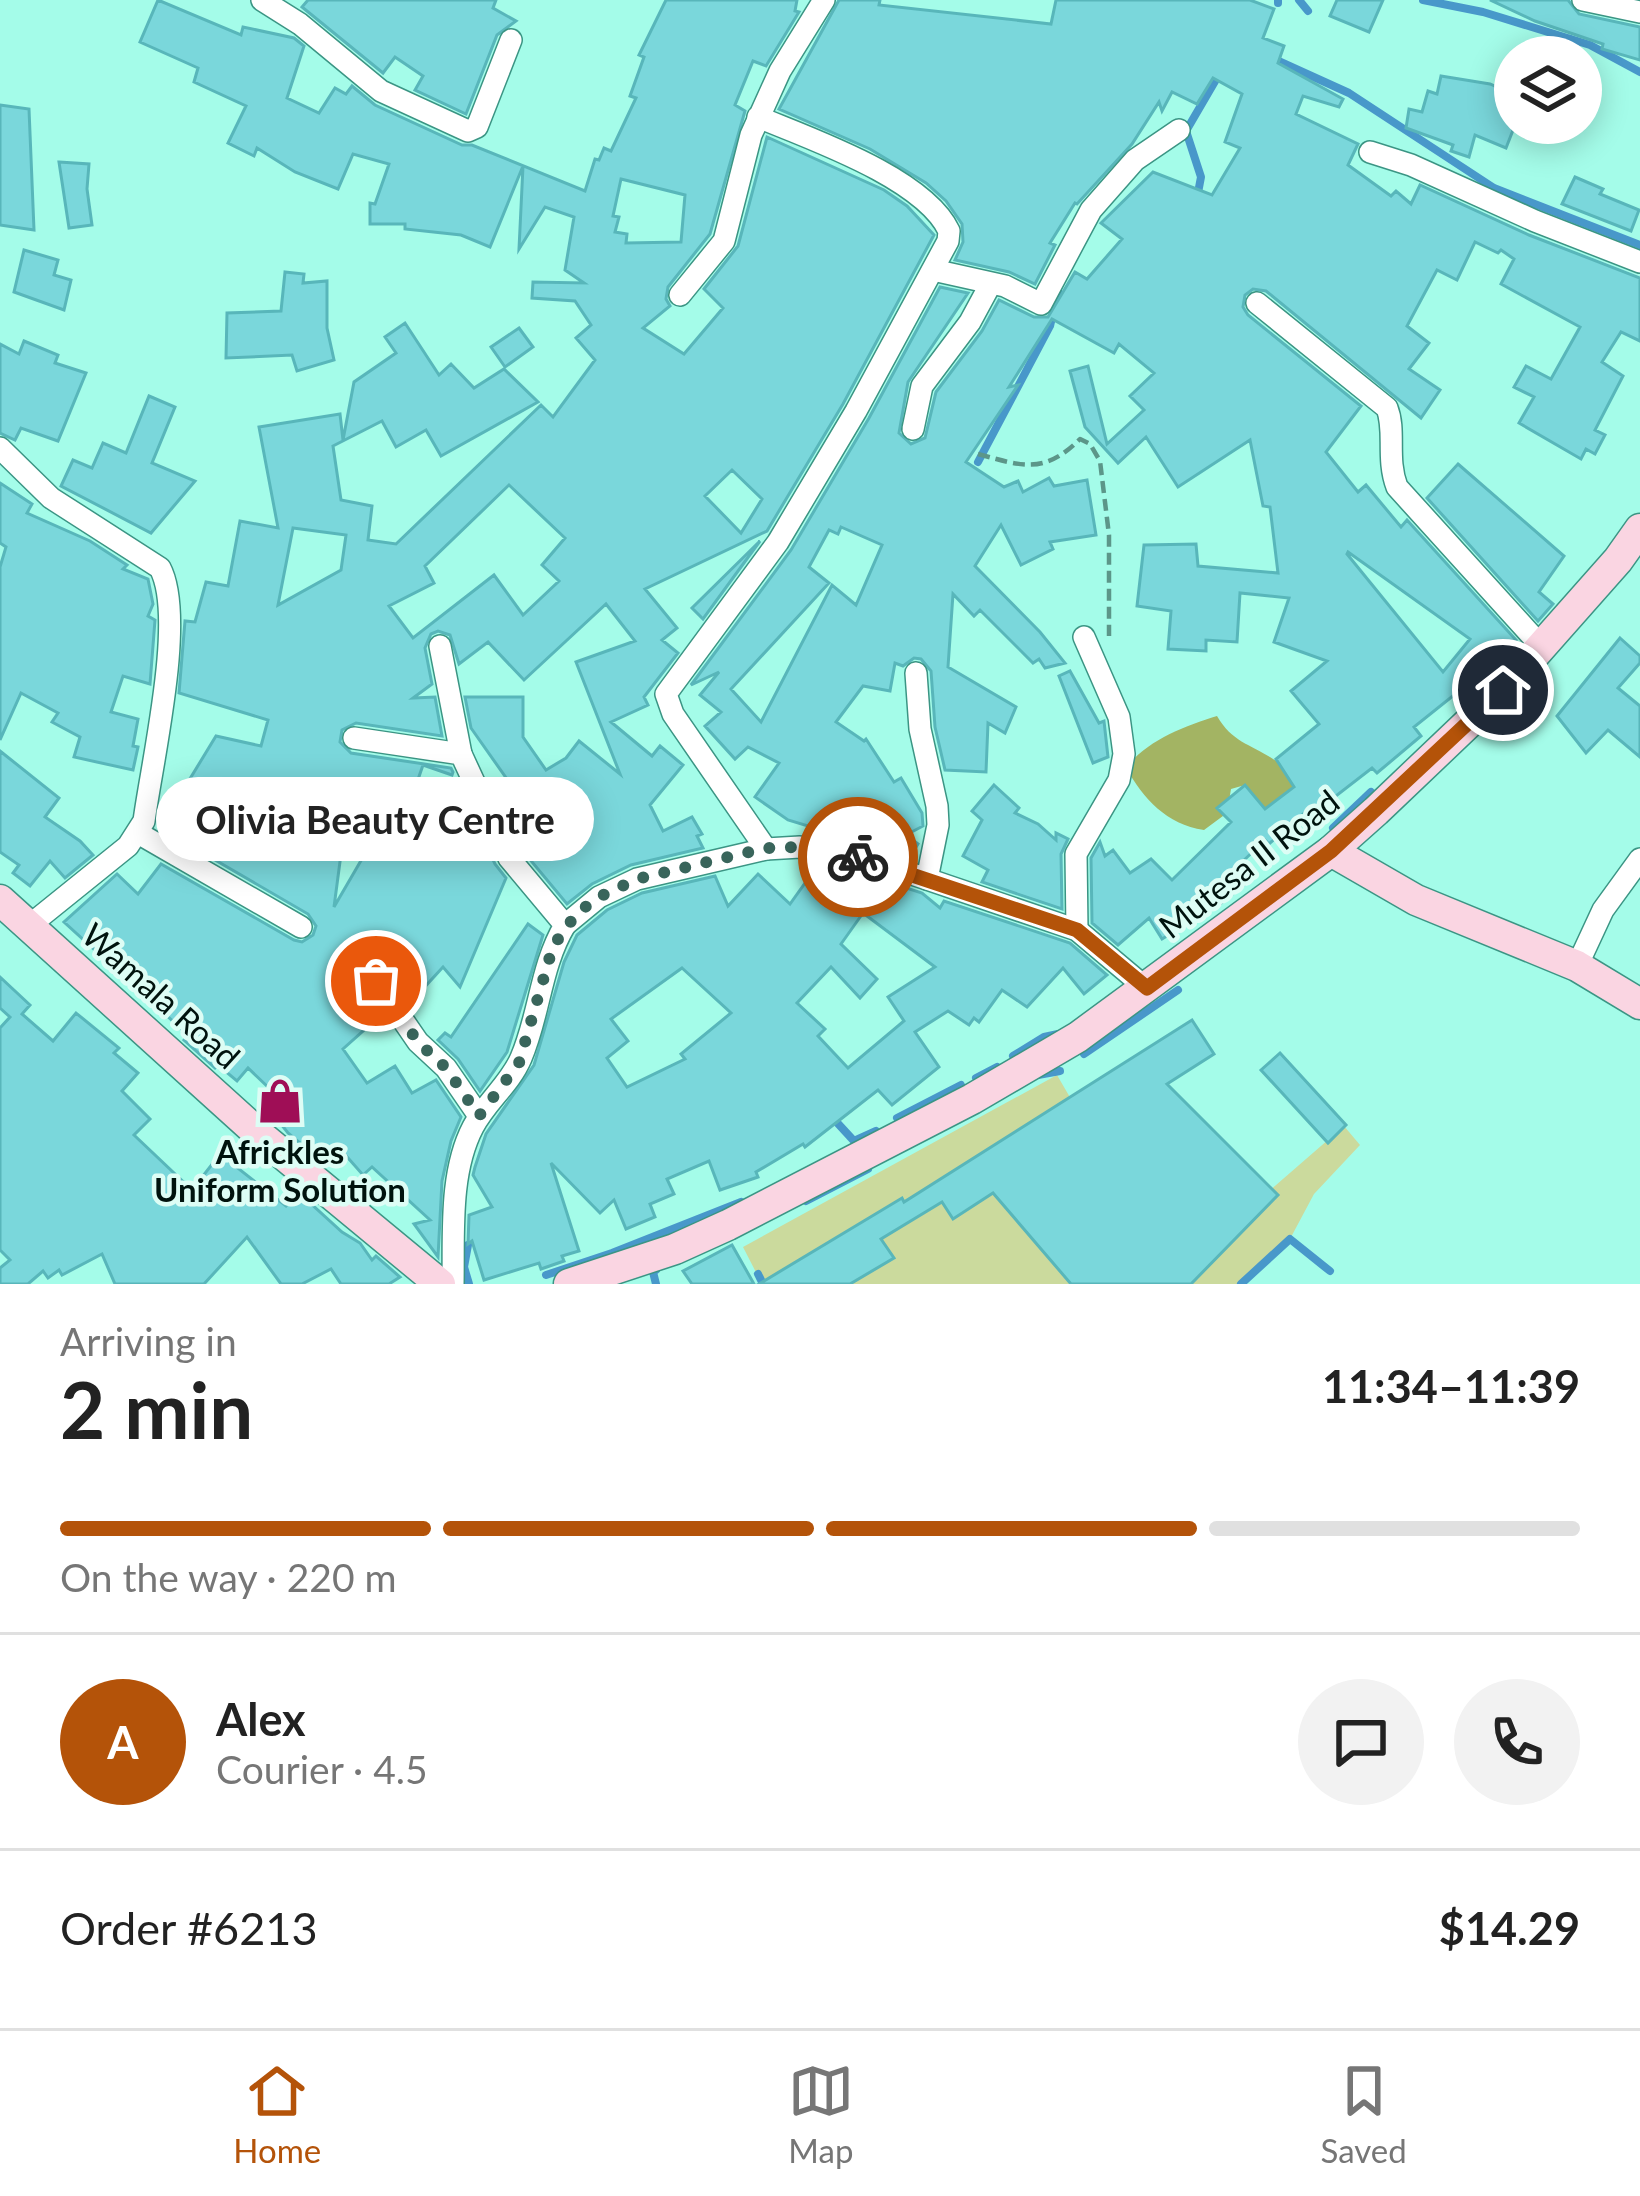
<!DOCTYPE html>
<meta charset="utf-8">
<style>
:root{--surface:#fff;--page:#f2f2f2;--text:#222;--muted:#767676;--line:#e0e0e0;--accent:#b45309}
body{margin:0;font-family:Lato,sans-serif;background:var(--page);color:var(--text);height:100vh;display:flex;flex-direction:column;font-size:45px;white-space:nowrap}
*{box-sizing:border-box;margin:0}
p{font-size:39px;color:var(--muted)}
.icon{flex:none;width:66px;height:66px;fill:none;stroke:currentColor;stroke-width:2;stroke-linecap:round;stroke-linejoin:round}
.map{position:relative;height:1284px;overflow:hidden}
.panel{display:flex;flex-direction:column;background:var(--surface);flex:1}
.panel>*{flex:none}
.controls{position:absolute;left:1494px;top:36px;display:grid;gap:24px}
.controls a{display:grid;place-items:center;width:108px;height:108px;border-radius:50%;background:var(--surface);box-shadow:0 6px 30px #0003;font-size:60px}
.pin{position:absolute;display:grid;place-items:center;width:102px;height:102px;color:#fff;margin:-51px;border:6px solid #fff;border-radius:50%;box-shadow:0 3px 12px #0007}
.courier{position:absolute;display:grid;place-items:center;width:120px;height:120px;margin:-60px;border:9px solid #b45309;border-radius:50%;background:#fff;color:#222;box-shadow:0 3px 15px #0007}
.bubble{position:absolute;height:84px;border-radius:42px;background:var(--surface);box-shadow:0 6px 30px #0003;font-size:39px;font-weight:700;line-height:84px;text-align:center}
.headline em{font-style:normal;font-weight:700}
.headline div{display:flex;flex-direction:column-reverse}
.headline{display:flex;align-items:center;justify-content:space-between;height:204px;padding:0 60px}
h1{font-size:78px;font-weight:700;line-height:90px}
.bar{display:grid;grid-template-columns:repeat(4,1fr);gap:18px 12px;align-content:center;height:144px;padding:0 60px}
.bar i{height:15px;border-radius:9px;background:var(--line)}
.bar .active{background:var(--accent)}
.bar p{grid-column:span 4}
.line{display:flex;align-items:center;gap:30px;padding:0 60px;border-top:3px solid var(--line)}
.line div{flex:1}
.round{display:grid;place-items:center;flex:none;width:126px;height:126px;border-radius:63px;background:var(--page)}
.dock{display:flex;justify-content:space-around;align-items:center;height:168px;border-top:3px solid var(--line);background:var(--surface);font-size:33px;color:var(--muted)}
.dock a{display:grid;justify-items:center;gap:6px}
.dock .active{color:var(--accent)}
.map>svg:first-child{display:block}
</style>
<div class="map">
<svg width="1640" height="1284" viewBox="0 0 1640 1284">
<rect width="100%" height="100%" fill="#a4fce9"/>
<path fill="#cbda9d" d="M 1057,1075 L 1075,1106 L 1269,1191 L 1344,1126 L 1360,1145 L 1314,1194 L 1290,1239 L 1241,1284 L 762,1284 L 743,1247 Z"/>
<path fill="#a3b463" d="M 1217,716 C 1232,742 1250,744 1273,759 C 1282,764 1289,773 1297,780 L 1290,800 L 1266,812 L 1245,785 L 1231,789 L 1227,813 L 1204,830 C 1166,824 1144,799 1126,768 C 1147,740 1185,726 1217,716 Z"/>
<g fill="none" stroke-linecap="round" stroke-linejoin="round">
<g stroke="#4898ca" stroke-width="8">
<path d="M 1299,0 L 1308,11"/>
<path d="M 1423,0 L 1483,12 L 1590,45 L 1640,72"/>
<path d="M 1278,3 L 1278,0"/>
<path d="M 1561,57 L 1570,39"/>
<path d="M 1274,59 L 1349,93 L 1494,188 L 1640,245"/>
<path d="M 1197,198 L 1201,177 L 1186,131 L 1221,71"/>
<path d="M 978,462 L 1050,326 L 1058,291"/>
<path d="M 1333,828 L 1371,792"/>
<path d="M 1084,1054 L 1178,990"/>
<path d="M 1013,1056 L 1044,1037 L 1058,1034"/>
<path d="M 1038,1075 L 1060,1071"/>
<path d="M 976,1078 L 997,1067"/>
<path d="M 831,1116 L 854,1141 L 876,1131"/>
<path d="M 897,1118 L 961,1085"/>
<path d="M 806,1201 L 868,1169"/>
<path d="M 468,1245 L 464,1267 L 469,1284"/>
<path d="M 758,1274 L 763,1284"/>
<path d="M 546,1275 L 612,1253 L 741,1202"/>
<path d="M 656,1284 L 653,1272 L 656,1270"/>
<path d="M 1241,1284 L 1290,1239 L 1330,1271"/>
</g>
</g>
<g fill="#7ad7db" stroke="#58b6ba" stroke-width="3" fill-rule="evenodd">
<path d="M 158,0 L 241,35 L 243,27 L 294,38 L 304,46 L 287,98 L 319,113 L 335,88 L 346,94 L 352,86 L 375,105 L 462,145 L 472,145 L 585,191 L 595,159 L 599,160 L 604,148 L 611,151 L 636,98 L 630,96 L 644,57 L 639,55 L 666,0 L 797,0 L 795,11 L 799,12 L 766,66 L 753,61 L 735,105 L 745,111 L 710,234 L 668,287 L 666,299 L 670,306 L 643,328 L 684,354 L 723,308 L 704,289 L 738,246 L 767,137 L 884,190 L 907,206 L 934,235 L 843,404 L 767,531 L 645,589 L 677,628 L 662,640 L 678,653 L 644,697 L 648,705 L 611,722 L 652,756 L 660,746 L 683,765 L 650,805 L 663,831 L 692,817 L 702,834 L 697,836 L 703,848 L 631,865 L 592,884 L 567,904 L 522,850 L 493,789 L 509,782 L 471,728 L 465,697 L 523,697 L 523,737 L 546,770 L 566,758 L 579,741 L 620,774 L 576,662 L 635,641 L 606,604 L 524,680 L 488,642 L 459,664 L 450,635 L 438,631 L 431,634 L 425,648 L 432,684 L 413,698 L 435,697 L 442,736 L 356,723 L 342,730 L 340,742 L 351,753 L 451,768 L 453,772 L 452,775 L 423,765 L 412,797 L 350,786 L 334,907 L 398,797 L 438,816 L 466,801 L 495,864 L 506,878 L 460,987 L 443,967 L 410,1003 L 388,972 L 381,967 L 369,968 L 361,983 L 381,1015 L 343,1049 L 367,1083 L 395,1066 L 412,1093 L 436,1080 L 461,1117 L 451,1141 L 442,1181 L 438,1257 L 414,1224 L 430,1220 L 372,1167 L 363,1175 L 341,1150 L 326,1165 L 288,1133 L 277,1119 L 291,1109 L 248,1068 L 237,1081 L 218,1065 L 215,1068 L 184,1040 L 188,1035 L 64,922 L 117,874 L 138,894 L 161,864 L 294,940 L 302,942 L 313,935 L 316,926 L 308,914 L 160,828 L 216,736 L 261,746 L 268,720 L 179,693 L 185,621 L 195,622 L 206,582 L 228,586 L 240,521 L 278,528 L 259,427 L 340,414 L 343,440 L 354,382 L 396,353 L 385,337 L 405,323 L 439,375 L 451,364 L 474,388 L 504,369 L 538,402 L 441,456 L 426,430 L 396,447 L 382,421 L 333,446 L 341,500 L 372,506 L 368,540 L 396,544 L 541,405 L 553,417 L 595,360 L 576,338 L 591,325 L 575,301 L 532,298 L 533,282 L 584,283 L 565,270 L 574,217 L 545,207 L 519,249 L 523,166 L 490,247 L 461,235 L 405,229 L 405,224 L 370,224 L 370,203 L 375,204 L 389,164 L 353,154 L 338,189 L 295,172 L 257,148 L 254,156 L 228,143 L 246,106 L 194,82 L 198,68 L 140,42 ZM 621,179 L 685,195 L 681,242 L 626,243 L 627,234 L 615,232 L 619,217 L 613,216 ZM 732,470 L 762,499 L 741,533 L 705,496 ZM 509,485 L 565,538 L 542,565 L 559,581 L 523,615 L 494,575 L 413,638 L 389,606 L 434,583 L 425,566 ZM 293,528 L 346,535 L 341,570 L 278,605 Z"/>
<path d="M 308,0 L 496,0 L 493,8 L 516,21 L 497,35 L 466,114 L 415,90 L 423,76 L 395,57 L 383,73 L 302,7 Z"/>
<path d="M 839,0 L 880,0 L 879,5 L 1051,24 L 1056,0 L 1250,0 L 1274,9 L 1263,38 L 1284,46 L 1278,63 L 1343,99 L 1339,107 L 1303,96 L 1296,114 L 1358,144 L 1348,165 L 1391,196 L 1396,191 L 1411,204 L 1420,185 L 1529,235 L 1640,278 L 1640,341 L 1621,332 L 1602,362 L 1623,376 L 1595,430 L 1605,435 L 1595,454 L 1586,449 L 1581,459 L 1519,423 L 1534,397 L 1514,387 L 1526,366 L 1551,379 L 1580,327 L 1501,284 L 1514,259 L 1501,250 L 1498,253 L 1475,242 L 1457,280 L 1437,270 L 1407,326 L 1429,343 L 1409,369 L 1440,390 L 1421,418 L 1266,291 L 1253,289 L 1245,295 L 1243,307 L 1248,315 L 1361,406 L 1326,452 L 1358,492 L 1366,485 L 1401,527 L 1407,520 L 1516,640 L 1475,688 L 1469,683 L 1414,727 L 1421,736 L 1377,773 L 1372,768 L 1314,813 L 1310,808 L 1269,844 L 1265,840 L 1239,865 L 1251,879 L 1220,904 L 1162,939 L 1149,918 L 1118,945 L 1092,923 L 1091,858 L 1100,842 L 1105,856 L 1113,850 L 1130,873 L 1151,859 L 1172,880 L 1231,822 L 1217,808 L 1245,785 L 1265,809 L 1294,787 L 1276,759 L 1319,724 L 1291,691 L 1327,661 L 1274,642 L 1289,598 L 1240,593 L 1237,642 L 1206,640 L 1206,651 L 1168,649 L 1171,611 L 1137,606 L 1144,545 L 1196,544 L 1198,566 L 1278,573 L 1270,507 L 1263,506 L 1250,440 L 1178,487 L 1146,437 L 1118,463 L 1085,427 L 1070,371 L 1088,366 L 1107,444 L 1144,410 L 1130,396 L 1154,373 L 1119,344 L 1114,353 L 1052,319 L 1009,387 L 1018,385 L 966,462 L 1004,487 L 1018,481 L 1023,492 L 1049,478 L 1054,486 L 1087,480 L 1096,535 L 1050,542 L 1053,549 L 1021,565 L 1001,525 L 975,566 L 1040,632 L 1065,663 L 1045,668 L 1039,659 L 1033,663 L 980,610 L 974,616 L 953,594 L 948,667 L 1016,707 L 1005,733 L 988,723 L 986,772 L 945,770 L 935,727 L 931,671 L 921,659 L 914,658 L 903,666 L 895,663 L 890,691 L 863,686 L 836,722 L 864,741 L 866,739 L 894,782 L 901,778 L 922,813 L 923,826 L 906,835 L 918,844 L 910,857 L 788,820 L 755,797 L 779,763 L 748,747 L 735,759 L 705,726 L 721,712 L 700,695 L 719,672 L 691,685 L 791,550 L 869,418 L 940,287 L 968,293 L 908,382 L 899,433 L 911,444 L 925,438 L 936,392 L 982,331 L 999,300 L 1034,317 L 1048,317 L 1075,272 L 1087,279 L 1122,239 L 1101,223 L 1153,172 L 1212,195 L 1240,148 L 1225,142 L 1242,94 L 1213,78 L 1197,104 L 1172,92 L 1162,111 L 1159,102 L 1132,144 L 1077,204 L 1075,203 L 1050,243 L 1055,245 L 1035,284 L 1009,272 L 955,260 L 963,242 L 962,224 L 946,201 L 926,183 L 870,149 L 779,109 ZM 841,527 L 882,545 L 856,605 L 832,585 L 761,722 L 731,689 L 829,583 L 809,567 L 829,530 L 838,534 ZM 1348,552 L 1470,639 L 1443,672 L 1347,554 Z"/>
<path d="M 1337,0 L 1383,0 L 1369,32 L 1330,16 Z"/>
<path d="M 1490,0 L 1568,0 L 1579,14 L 1640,27 L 1640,60 L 1602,49 L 1603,44 L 1535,21 Z"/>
<path d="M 1441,76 L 1490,84 L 1515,95 L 1515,125 L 1506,148 L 1475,135 L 1469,157 L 1451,151 L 1453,145 L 1406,128 L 1409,109 L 1422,112 L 1428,91 L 1437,94 Z"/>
<path d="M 0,105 L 29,109 L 34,230 L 0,225 Z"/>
<path d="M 59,162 L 89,164 L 87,189 L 92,225 L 69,228 Z"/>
<path d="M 1575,177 L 1603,189 L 1600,194 L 1639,210 L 1631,231 L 1562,204 Z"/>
<path d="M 24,250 L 58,260 L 54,275 L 71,280 L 64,310 L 14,292 Z"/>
<path d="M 285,272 L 304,274 L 303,283 L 327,281 L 327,328 L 334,360 L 297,371 L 292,355 L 226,358 L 227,313 L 281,311 Z"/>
<path d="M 519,328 L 533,347 L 505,367 L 491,347 Z"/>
<path d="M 24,341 L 58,355 L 55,363 L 86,373 L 58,441 L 21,428 L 15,440 L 0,433 L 0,344 L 19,354 Z"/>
<path d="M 149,396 L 175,407 L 152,463 L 195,481 L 151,533 L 61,486 L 73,460 L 92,468 L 103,443 L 126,453 Z"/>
<path d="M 1458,464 L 1564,556 L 1539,592 L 1553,604 L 1538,621 L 1427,498 Z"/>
<path d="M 0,483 L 32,504 L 27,513 L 90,541 L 127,565 L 123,569 L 148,579 L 153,604 L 148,616 L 155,620 L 150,684 L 123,676 L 111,712 L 138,719 L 133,746 L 138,747 L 133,770 L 74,757 L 80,737 L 52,722 L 58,713 L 21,693 L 0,740 L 0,567 L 6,547 L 0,543 Z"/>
<path d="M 760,541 L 703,619 L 692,608 Z"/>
<path d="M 1620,638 L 1640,656 L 1640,663 L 1618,688 L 1640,706 L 1640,757 L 1608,730 L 1586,753 L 1557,716 Z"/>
<path d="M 1070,671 L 1099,723 L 1104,721 L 1108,757 L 1093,763 L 1059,676 Z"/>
<path d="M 0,751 L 59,798 L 45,817 L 80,841 L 93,855 L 65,878 L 50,861 L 30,886 L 13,873 L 19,865 L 0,852 Z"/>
<path d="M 994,785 L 1019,808 L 1015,813 L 1038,824 L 1056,840 L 1056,833 L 1068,839 L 1061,854 L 1062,909 L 982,882 L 988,870 L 963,856 L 982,820 L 972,811 Z"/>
<path d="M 818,865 L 861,873 L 922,893 L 940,908 L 944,901 L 1070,943 L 1107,975 L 1084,994 L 1063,968 L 1027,1007 L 1002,990 L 979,1022 L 974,1018 L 969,1025 L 948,1011 L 915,1032 L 939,1067 L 892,1105 L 878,1090 L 805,1147 L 803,1144 L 756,1172 L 758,1177 L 720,1190 L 709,1161 L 667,1179 L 674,1194 L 650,1204 L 655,1217 L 626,1229 L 614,1200 L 600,1213 L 551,1163 L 579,1251 L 562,1256 L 564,1261 L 541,1269 L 539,1263 L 484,1280 L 472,1241 L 468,1244 L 469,1215 L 492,1207 L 473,1175 L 475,1167 L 486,1134 L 534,1065 L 564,962 L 577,935 L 607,910 L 642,893 L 715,876 L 728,906 L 758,874 L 790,904 ZM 863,913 L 935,967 L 888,997 L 904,1021 L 848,1068 L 818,1036 L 825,1029 L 797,1003 L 831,967 L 860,998 L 877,979 L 841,944 ZM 682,968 L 731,1013 L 681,1054 L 685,1059 L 627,1087 L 607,1058 L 628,1041 L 611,1019 Z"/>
<path d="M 528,924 L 543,935 L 507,1052 L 480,1091 L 458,1059 L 438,1040 L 445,1033 L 451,1037 Z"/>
<path d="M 0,977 L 30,1005 L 22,1014 L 53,1041 L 76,1013 L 119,1048 L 114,1053 L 138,1073 L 122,1091 L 150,1119 L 134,1135 L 192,1190 L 220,1154 L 286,1206 L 298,1192 L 342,1232 L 360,1243 L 372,1260 L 376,1256 L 400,1277 L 389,1284 L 341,1284 L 331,1269 L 302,1284 L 281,1284 L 247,1237 L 204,1284 L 115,1284 L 102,1254 L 62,1275 L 59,1270 L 48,1278 L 43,1271 L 28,1284 L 0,1284 L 0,1268 L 10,1260 L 0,1250 L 0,1028 L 10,1017 L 0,1008 Z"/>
<path d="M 1192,1020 L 1214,1054 L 1167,1084 L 1278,1195 L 1191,1284 L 1071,1284 L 993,1193 L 953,1219 L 942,1202 L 881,1239 L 894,1258 L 850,1284 L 759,1284 L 902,1198 L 904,1202 Z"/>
<path d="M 1280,1053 L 1346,1125 L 1328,1143 L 1261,1070 Z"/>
<path d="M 732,1245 L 754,1284 L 692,1284 L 683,1271 Z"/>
</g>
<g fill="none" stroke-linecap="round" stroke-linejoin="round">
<g stroke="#3b9584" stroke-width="24">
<g id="street">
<path d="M 262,0 L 300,24 L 381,91 L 468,131 L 477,127 L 511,40"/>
<path d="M 1583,0 L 1640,12"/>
<path d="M 758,117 C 811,139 924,178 949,231 L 948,241 L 856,411 L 778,542 L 666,694 L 673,714 L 766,849"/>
<path d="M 1370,152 L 1411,165 L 1535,221 L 1640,262"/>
<path d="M 933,270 L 1005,286 L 1041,304 L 1091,210 L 1135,160 L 1179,130"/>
<path d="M 680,295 L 724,241 L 751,135 L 780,71 L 824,0"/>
<path d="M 1257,303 L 1387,408 C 1396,431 1386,458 1397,487 L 1542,647"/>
<path d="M 913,429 L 922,386 L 970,322 L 990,285"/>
<path d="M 0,448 L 51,498 L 160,568 C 186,617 152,761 144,821 L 128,846 L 30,925"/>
<path d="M 440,646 L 461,754"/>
<path d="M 916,673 L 920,729 L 937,806 L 938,825 L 927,879"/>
<path d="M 354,738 L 461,754 L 509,858 L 565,925 C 540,967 540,1014 521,1058 C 510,1084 486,1102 473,1127 C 449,1173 454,1234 453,1284"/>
<path d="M 138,833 L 301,927"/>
<path d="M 565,925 L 599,897 L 637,879 L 766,849 L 800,847 L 865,858 L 1077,930 L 1146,988"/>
<path d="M 1077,930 L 1076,854 L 1119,780 L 1124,754 L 1119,717 L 1084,637"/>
<path d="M 1577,966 L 1603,910 L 1640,859"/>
<path d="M 376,981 L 418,1042 L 446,1068 L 479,1116"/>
</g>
</g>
<g stroke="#3b9584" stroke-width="33">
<g id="secondary">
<path d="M 1331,851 L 1416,900 L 1577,966 L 1640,1004"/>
<path d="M 0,900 L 262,1137 L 440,1284"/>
<path d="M 569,1284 L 675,1249 L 728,1225 L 972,1099 L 1078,1037 L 1331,851 L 1376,811 L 1503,690 L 1618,560 L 1640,529"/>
</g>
</g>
<path stroke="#5c9689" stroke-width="4.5" stroke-dasharray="12 6" stroke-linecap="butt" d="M 978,454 C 1022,466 1044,475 1080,439 L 1090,444 L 1100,461 L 1109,535 L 1109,636"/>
<use href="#street" stroke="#fff" stroke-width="21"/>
<use href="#secondary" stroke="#fad5e2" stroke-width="30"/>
</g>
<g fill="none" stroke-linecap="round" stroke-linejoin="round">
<path stroke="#39655b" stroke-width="12" stroke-dasharray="0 21.6" d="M 376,981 L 418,1042 L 446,1068 L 479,1116 L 519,1063 L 553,946 L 577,913 L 599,897 L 637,879 L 766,848 L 800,847 L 858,857"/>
<path stroke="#b45309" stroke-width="15" d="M 858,857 L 1077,930 L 1147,988 L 1331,851 L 1503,690"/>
</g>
<defs>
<g id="shop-bare" transform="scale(3.6)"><path d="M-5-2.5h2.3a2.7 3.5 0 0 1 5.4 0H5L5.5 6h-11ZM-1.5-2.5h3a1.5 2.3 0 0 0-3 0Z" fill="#9f0e56" stroke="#ddfdf5" stroke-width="2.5" paint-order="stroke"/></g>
</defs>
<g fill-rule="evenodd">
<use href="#shop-bare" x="280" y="1101"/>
</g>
<g text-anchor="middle" stroke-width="9" stroke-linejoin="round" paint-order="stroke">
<g font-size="33" fill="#00130e" stroke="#ddfdf5">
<text transform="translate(1249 864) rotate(-38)" y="12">Mutesa II Road</text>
<text transform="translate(161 996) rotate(42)" y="12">Wamala Road</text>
</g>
<g font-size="33" font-weight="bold" fill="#00130e" stroke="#ddfdf5">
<text x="280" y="1164">Africkles<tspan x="280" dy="38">Uniform Solution</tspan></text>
</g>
</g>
</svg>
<div class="controls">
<a><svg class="icon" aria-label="layers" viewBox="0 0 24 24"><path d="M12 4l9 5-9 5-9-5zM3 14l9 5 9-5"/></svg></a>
</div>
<div class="pin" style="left:376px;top:981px;background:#ea580c"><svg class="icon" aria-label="bag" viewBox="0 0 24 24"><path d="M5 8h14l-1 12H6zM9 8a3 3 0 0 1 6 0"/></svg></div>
<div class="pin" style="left:1503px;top:690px;background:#1f2937"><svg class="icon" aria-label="home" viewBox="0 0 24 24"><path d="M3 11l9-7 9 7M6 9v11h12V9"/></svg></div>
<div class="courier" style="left:858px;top:857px"><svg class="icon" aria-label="bike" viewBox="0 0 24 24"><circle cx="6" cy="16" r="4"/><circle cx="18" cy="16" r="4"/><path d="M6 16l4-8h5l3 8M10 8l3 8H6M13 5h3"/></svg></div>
<div class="bubble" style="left:156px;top:777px;width:438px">Olivia Beauty Centre</div>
</div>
<section class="panel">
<div class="headline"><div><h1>2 min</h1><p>Arriving in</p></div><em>11:34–11:39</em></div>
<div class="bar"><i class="active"></i><i class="active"></i><i class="active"></i><i></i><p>On the way · 220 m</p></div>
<div class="line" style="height:216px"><b class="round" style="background:var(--accent);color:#fff">A</b><div><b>Alex</b><p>Courier · 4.5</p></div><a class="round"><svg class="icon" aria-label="chat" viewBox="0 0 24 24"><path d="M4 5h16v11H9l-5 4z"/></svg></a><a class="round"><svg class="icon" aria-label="phone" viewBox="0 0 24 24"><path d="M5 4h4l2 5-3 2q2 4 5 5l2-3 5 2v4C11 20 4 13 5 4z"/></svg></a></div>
<div class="line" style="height:156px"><div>Order #6213</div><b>$14.29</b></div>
</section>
<nav class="dock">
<a class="active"><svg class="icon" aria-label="home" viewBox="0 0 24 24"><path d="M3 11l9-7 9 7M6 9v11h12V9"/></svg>Home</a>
<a><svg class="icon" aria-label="map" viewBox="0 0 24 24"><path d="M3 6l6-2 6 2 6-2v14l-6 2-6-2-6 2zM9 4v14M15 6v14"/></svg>Map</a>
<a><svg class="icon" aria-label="saved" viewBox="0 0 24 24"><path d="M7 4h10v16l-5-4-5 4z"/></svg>Saved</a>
</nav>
